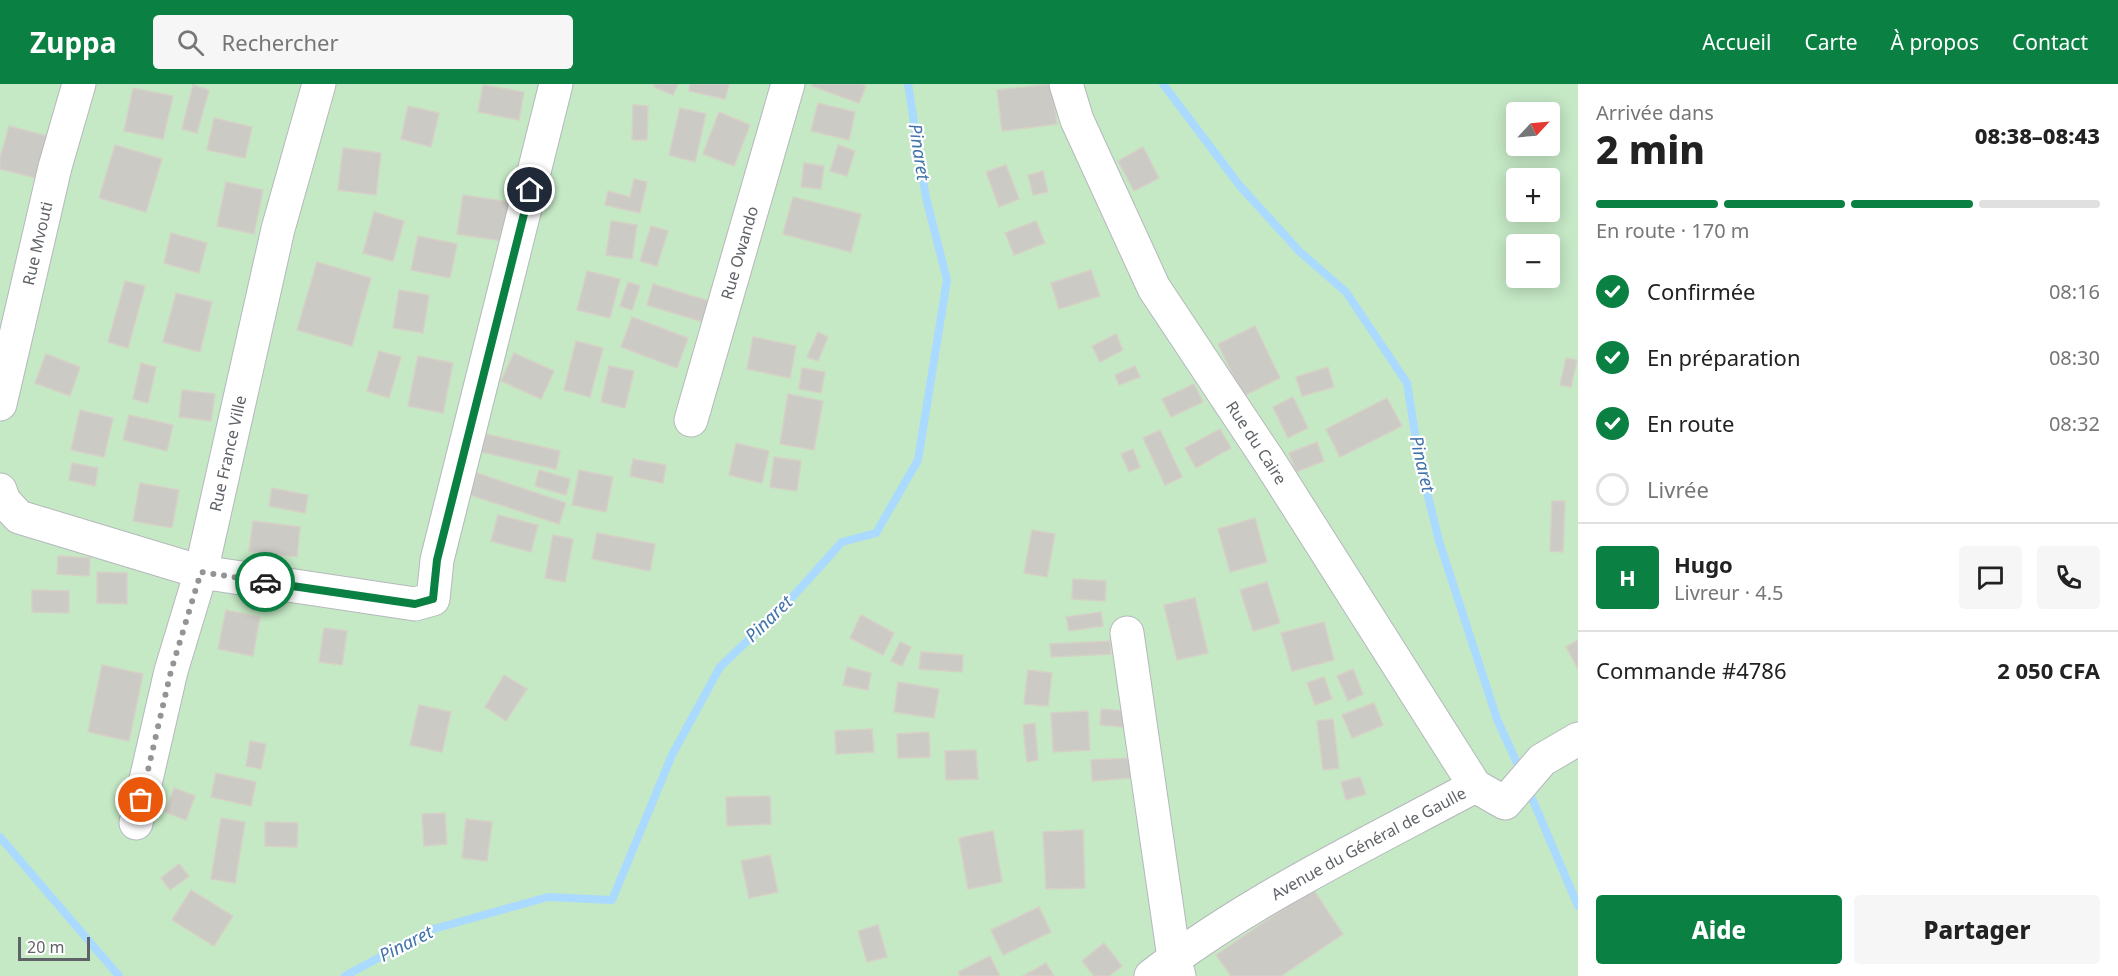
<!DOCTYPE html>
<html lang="fr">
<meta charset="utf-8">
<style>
:root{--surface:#fff;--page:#f6f6f6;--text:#222;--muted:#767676;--line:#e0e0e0;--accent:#0b8043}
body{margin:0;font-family:"Noto Sans",sans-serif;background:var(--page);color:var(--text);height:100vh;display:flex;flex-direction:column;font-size:22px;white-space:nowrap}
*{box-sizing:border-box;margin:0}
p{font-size:20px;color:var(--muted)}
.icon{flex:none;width:33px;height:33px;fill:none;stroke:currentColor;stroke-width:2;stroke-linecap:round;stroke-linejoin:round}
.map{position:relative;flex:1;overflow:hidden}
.drawer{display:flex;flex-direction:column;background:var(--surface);width:540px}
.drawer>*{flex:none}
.needle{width:39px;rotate:64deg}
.controls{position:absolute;left:1506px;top:18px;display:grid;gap:12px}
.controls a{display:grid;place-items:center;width:54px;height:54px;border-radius:6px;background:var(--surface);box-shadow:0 3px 15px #0003;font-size:30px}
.scale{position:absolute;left:18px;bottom:15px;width:72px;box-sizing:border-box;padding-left:6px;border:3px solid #5f6368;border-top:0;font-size:16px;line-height:21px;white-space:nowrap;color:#5f6368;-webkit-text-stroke:4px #fff;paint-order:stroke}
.pin{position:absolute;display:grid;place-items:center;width:51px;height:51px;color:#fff;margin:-26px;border:3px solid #fff;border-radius:50%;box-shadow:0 2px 6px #0007}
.courier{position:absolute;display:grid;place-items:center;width:60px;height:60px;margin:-30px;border:4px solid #0b8043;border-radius:50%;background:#fff;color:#222;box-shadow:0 2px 8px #0007}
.headline em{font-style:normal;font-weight:800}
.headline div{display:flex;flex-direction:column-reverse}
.headline{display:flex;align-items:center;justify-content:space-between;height:102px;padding:0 18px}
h1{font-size:39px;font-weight:800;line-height:45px}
.bar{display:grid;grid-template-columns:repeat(4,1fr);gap:9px 6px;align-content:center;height:72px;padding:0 18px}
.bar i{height:8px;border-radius:4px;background:var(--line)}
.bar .selected{background:var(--accent)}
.bar p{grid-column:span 4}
.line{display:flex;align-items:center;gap:15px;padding:0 18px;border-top:2px solid var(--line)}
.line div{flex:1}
.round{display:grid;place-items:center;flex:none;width:63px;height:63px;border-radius:6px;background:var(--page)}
ol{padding:0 18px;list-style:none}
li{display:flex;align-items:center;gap:18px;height:66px}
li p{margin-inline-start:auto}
li .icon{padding:6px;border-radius:50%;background:var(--accent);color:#fff;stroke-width:4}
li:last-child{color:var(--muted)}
li i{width:33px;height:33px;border:3px solid var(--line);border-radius:50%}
.action{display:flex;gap:12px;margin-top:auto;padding:12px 18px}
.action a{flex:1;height:69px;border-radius:6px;background:var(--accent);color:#fff;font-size:24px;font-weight:800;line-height:69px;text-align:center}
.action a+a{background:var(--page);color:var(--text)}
header{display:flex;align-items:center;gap:36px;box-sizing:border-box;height:84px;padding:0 30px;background:var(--accent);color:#fff}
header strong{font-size:28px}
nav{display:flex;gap:33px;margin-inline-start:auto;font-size:21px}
.search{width:420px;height:54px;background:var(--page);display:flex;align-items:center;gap:15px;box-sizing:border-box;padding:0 21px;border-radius:6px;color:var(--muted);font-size:22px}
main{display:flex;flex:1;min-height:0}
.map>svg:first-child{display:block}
</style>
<header>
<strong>Zuppa</strong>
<div class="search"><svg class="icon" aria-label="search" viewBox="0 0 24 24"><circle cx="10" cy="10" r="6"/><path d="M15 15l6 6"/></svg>Rechercher</div>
<nav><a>Accueil</a><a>Carte</a><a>À propos</a><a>Contact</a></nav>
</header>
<main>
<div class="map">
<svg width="1578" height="892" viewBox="0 0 1578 892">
<rect width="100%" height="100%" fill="#f1efe8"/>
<path fill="#c5e8c5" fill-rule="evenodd" d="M 0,0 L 1578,0 L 1578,892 L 0,892 ZM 1516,28 L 1550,28 L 1550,62 L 1516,62 ZM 1516,94 L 1550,94 L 1550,128 L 1516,128 ZM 1516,160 L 1550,160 L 1550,194 L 1516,194 Z"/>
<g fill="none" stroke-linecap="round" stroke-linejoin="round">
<g stroke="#aadaff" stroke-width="8">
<path d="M 1163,0 L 1240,102 L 1299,167 L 1346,208 L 1407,299 L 1419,375 L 1439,457 L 1497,635 L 1521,688"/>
<path d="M 1528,705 L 1578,822"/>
<path d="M 0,753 L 119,892"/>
<path d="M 345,892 L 430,846 L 548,813 L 612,816 L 672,671 L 720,583 L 788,518 L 842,458 L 876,449 L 918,376 L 947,196 L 926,114 L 908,0"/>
</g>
</g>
<g fill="#cccac5" stroke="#d6d1c6" stroke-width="1.5">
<path d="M 655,0 L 678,0 L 673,11 L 654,3 Z"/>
<path d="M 690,0 L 729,0 L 725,15 L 689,7 Z"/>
<path d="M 813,0 L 861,0 L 866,2 L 859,19 L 812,2 Z"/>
<path d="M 1052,0 L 1057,40 L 1002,47 L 997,6 Z"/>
<path d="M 193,1 L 209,6 L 197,49 L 182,45 Z"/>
<path d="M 483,1 L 524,8 L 519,36 L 478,28 Z"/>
<path d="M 133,4 L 173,12 L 163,55 L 124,47 Z"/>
<path d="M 818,19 L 855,28 L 849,56 L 811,47 Z"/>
<path d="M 633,21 L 648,22 L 647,56 L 632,56 Z"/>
<path d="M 408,22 L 439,29 L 431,63 L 401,55 Z"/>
<path d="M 680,24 L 706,30 L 695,78 L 669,71 Z"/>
<path d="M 719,28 L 750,41 L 734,82 L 703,70 Z"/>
<path d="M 214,34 L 252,43 L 245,74 L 207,66 Z"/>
<path d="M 9,42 L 47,52 L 36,94 L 0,85 L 0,74 Z"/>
<path d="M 115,61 L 162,75 L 146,128 L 99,114 Z"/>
<path d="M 838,61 L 855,67 L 847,92 L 830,87 Z"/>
<path d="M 1143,63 L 1159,94 L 1134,107 L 1118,77 Z"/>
<path d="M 343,64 L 381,69 L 376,111 L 338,106 Z"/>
<path d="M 804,79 L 824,82 L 821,105 L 801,103 Z"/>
<path d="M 1006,81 L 1019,115 L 999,123 L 986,88 Z"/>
<path d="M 1043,87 L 1048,108 L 1033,111 L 1028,91 Z"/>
<path d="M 634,95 L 647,98 L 640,129 L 605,121 L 608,107 L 630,113 Z"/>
<path d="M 226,98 L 263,106 L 254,150 L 217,142 Z"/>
<path d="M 463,111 L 509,118 L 502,157 L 457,150 Z"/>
<path d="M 793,113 L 861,130 L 851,168 L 783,150 Z"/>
<path d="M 374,128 L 404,137 L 393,177 L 363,169 Z"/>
<path d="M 611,137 L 637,141 L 632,175 L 606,171 Z"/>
<path d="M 1036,137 L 1045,159 L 1014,171 L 1005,149 Z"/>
<path d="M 651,142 L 668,147 L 657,182 L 640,177 Z"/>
<path d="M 171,149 L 207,159 L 199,189 L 164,179 Z"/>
<path d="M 418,152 L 457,160 L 450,194 L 411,186 Z"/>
<path d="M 317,178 L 371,194 L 352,262 L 297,246 Z"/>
<path d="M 1091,186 L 1100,212 L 1059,225 L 1051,199 Z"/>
<path d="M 587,187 L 620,195 L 610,234 L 577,226 Z"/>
<path d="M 125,197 L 145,202 L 128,264 L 108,258 Z"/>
<path d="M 628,198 L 640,202 L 632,226 L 620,222 Z"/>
<path d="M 653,200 L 719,220 L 713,241 L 647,221 Z"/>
<path d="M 399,206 L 429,211 L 423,249 L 393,244 Z"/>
<path d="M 176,209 L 212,218 L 200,268 L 163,258 Z"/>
<path d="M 632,233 L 688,254 L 677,284 L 621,263 Z"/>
<path d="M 1255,242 L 1280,294 L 1243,312 L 1218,260 Z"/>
<path d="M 818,248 L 828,253 L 818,277 L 807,273 Z"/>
<path d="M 1116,250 L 1123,266 L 1100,278 L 1092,262 Z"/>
<path d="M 753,253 L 796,262 L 790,294 L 747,285 Z"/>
<path d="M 576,257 L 603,264 L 590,313 L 564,306 Z"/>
<path d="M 379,267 L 401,273 L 389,314 L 367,307 Z"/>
<path d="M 514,269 L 554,287 L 541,315 L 501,297 Z"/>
<path d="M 46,270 L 80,283 L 70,312 L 35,299 Z"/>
<path d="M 418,272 L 453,279 L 443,329 L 408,322 Z"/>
<path d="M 1566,274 L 1577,276 L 1571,303 L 1560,301 Z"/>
<path d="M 141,279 L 156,283 L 148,319 L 133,315 Z"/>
<path d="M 609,282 L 634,287 L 625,324 L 601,318 Z"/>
<path d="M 1135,282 L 1140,293 L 1119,301 L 1115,291 Z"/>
<path d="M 1328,283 L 1334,303 L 1302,312 L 1296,293 Z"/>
<path d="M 802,284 L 825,288 L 821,309 L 799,305 Z"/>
<path d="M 1194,300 L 1203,318 L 1171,333 L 1162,315 Z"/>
<path d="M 182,306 L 215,310 L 211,337 L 179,333 Z"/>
<path d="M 788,310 L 823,317 L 814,366 L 780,360 Z"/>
<path d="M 1293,313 L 1308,344 L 1288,354 L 1273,323 Z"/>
<path d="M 1387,314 L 1402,342 L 1340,373 L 1326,345 Z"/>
<path d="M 80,326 L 113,334 L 104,373 L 71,366 Z"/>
<path d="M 129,331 L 173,341 L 167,367 L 123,356 Z"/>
<path d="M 1220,345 L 1231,364 L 1196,384 L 1185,364 Z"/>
<path d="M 1160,346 L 1182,393 L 1165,401 L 1143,354 Z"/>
<path d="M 486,350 L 560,367 L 556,385 L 481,368 Z"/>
<path d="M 1317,358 L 1324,377 L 1296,388 L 1289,369 Z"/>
<path d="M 736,359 L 769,367 L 762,399 L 729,391 Z"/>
<path d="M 1133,365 L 1140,383 L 1129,388 L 1121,370 Z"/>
<path d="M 774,373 L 801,377 L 797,407 L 770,403 Z"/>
<path d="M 633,375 L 666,381 L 663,399 L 630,392 Z"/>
<path d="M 72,379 L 98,384 L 95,402 L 69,396 Z"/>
<path d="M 539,386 L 570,395 L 566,411 L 535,402 Z"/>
<path d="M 579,386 L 613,393 L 606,428 L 572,421 Z"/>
<path d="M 477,389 L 566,419 L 559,440 L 470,411 Z"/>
<path d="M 140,399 L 179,406 L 172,444 L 133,437 Z"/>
<path d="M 272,404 L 308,411 L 305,429 L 269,422 Z"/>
<path d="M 1552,417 L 1565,417 L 1563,468 L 1550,467 Z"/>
<path d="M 498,431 L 538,441 L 531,468 L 491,457 Z"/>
<path d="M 1255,434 L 1267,478 L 1230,488 L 1218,445 Z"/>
<path d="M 253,437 L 300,443 L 297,473 L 249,467 Z"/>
<path d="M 1032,446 L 1055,450 L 1047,493 L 1024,489 Z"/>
<path d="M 597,449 L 655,460 L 650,487 L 592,475 Z"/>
<path d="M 553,451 L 573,455 L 565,498 L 545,494 Z"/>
<path d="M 58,472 L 90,474 L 89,492 L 57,490 Z"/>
<path d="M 97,488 L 127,489 L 127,520 L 97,519 Z"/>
<path d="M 1073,495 L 1106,497 L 1105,517 L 1072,515 Z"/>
<path d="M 1267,498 L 1280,539 L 1253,547 L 1240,506 Z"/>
<path d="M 32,506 L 69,507 L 69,529 L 32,528 Z"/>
<path d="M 1195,514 L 1208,569 L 1177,576 L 1164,521 Z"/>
<path d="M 226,526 L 260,533 L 253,572 L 218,565 Z"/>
<path d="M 1101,528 L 1103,542 L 1069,547 L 1066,533 Z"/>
<path d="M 861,531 L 894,549 L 883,571 L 850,554 Z"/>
<path d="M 1324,538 L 1334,576 L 1292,587 L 1281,549 Z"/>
<path d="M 324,544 L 347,547 L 342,581 L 319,578 Z"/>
<path d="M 1578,556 L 1578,585 L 1566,563 Z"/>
<path d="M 1110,557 L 1111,570 L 1051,573 L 1050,560 Z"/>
<path d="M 900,558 L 911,563 L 902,582 L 891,577 Z"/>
<path d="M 921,568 L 963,571 L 962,588 L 919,585 Z"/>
<path d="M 102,581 L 143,590 L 129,657 L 88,648 Z"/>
<path d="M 847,583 L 871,589 L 868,606 L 843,601 Z"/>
<path d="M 1353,585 L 1363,610 L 1348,617 L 1337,592 Z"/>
<path d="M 1028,586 L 1052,589 L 1048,622 L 1024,620 Z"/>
<path d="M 504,591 L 527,605 L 506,637 L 485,623 Z"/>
<path d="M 1324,593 L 1332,615 L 1315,621 L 1307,599 Z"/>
<path d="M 898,598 L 939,605 L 934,634 L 894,628 Z"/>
<path d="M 1374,619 L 1383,641 L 1352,654 L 1342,631 Z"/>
<path d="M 419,621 L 451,628 L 442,668 L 410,661 Z"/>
<path d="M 1101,625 L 1125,627 L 1124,643 L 1100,641 Z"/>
<path d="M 1088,627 L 1090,666 L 1053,668 L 1051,629 Z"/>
<path d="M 1333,635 L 1339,684 L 1323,686 L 1317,637 Z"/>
<path d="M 1035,639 L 1038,676 L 1027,678 L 1023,641 Z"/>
<path d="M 872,645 L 874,668 L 836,670 L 835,647 Z"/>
<path d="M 929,648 L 930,673 L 898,674 L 897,650 Z"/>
<path d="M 250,657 L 266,660 L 261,685 L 246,682 Z"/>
<path d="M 976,666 L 978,695 L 946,696 L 945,667 Z"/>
<path d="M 1130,674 L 1131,694 L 1092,697 L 1091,676 Z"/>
<path d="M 216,689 L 256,698 L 251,722 L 211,713 Z"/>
<path d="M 1360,693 L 1366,710 L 1346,716 L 1341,698 Z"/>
<path d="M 174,704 L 195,712 L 186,736 L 165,728 Z"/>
<path d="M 770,712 L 771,740 L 727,742 L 726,713 Z"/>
<path d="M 445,729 L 447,760 L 424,762 L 422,730 Z"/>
<path d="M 221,734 L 245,738 L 235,799 L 211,795 Z"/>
<path d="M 466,735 L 492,738 L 487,777 L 462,774 Z"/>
<path d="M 265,738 L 298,739 L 297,763 L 265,762 Z"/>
<path d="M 1083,746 L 1085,804 L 1046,805 L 1043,748 Z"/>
<path d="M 993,747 L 1002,798 L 968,805 L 959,754 Z"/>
<path d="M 770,771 L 778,808 L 749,814 L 741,777 Z"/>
<path d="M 179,780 L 189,792 L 170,806 L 161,794 Z"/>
<path d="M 1313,805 L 1343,850 L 1281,892 L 1231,892 L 1216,871 Z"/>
<path d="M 191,806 L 233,832 L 214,862 L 172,836 Z"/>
<path d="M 1039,823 L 1051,848 L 1003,871 L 991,846 Z"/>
<path d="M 878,841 L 887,873 L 867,878 L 858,847 Z"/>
<path d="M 1104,859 L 1122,882 L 1109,892 L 1094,892 L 1082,877 Z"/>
<path d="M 990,872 L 1000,892 L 960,892 L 958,888 Z"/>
<path d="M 1046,879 L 1054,892 L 1023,892 Z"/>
</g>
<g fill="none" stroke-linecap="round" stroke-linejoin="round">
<g stroke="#b5b8bc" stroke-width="35">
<g id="minor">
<path id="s1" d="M 1066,0 L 1077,36 L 1154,204 L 1269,377 L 1475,702"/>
<path id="s2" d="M 0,320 L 55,83 L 79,0"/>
<path id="s3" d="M 691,336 L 788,0"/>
<path d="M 0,406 L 4,417 L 19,433 L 201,488 L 415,520 L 433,515 L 437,476 L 556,0"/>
<path d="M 1127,549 L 1174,874 L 1179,892"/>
<path id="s4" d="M 136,739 L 171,587 L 201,488 L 278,145 L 319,0"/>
<path id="s5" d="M 1151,892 C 1250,816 1365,761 1475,702 L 1505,719 L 1542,676 L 1578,655"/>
</g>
</g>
<use href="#minor" stroke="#fff" stroke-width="33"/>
</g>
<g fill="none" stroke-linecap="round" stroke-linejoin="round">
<path stroke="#929495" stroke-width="6" stroke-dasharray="0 10.8" d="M 141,716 L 171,587 L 201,488 L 265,498"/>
<path stroke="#0b8043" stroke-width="8" d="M 265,498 L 415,520 L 433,515 L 437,476 L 530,106"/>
</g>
<g text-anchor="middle" stroke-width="4.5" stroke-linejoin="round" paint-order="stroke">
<g font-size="16" fill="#5f6368" stroke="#fff">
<text dy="6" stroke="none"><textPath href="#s2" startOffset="165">Rue Mvouti</textPath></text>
<text dy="6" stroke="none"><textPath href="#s3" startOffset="174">Rue Owando</textPath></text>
<text dy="6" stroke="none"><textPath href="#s1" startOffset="408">Rue du Caire</textPath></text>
<text dy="6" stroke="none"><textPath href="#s4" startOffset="381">Rue France Ville</textPath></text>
<text dy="6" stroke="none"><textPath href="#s5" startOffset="255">Avenue du Général de Gaulle</textPath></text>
</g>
<g font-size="18" font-style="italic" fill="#4174aa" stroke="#fff">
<text transform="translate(919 68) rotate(81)" y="6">Pinaret</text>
<text transform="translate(1422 380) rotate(77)" y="6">Pinaret</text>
<text transform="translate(769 535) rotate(-44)" y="6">Pinaret</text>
<text transform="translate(406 860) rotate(-27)" y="6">Pinaret</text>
</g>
</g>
</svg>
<div class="controls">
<a><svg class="needle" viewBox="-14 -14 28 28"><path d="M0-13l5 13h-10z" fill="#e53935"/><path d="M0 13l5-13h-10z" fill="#767676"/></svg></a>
<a>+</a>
<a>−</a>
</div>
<div class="scale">20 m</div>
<div class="pin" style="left:141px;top:716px;background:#ea580c"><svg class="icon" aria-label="bag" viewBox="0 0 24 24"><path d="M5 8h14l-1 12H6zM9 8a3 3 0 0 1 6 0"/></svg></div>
<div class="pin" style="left:530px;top:106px;background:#1f2937"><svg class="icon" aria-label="home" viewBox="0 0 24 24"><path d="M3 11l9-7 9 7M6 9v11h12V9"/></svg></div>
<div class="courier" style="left:265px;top:498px"><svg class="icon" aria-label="car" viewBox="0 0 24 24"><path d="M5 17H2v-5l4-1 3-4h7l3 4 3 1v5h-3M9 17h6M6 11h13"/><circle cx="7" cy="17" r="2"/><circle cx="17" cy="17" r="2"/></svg></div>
</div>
<section class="drawer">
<div class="headline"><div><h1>2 min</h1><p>Arrivée dans</p></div><em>08:38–08:43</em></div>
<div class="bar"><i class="selected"></i><i class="selected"></i><i class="selected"></i><i></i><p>En route · 170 m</p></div>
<ol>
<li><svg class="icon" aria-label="check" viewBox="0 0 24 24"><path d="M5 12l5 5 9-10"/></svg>Confirmée<p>08:16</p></li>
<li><svg class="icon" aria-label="check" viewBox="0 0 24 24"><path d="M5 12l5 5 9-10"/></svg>En préparation<p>08:30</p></li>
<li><svg class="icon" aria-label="check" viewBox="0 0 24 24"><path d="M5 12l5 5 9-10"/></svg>En route<p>08:32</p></li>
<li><i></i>Livrée</li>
</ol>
<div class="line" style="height:108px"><b class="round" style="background:var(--accent);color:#fff">H</b><div><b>Hugo</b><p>Livreur · 4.5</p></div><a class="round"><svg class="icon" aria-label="chat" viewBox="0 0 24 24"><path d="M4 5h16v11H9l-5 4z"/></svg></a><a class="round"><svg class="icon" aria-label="phone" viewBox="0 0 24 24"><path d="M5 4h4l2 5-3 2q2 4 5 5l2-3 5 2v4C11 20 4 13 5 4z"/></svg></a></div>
<div class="line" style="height:78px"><div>Commande #4786</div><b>2 050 CFA</b></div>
<div class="action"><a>Aide</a><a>Partager</a></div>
</section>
</main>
